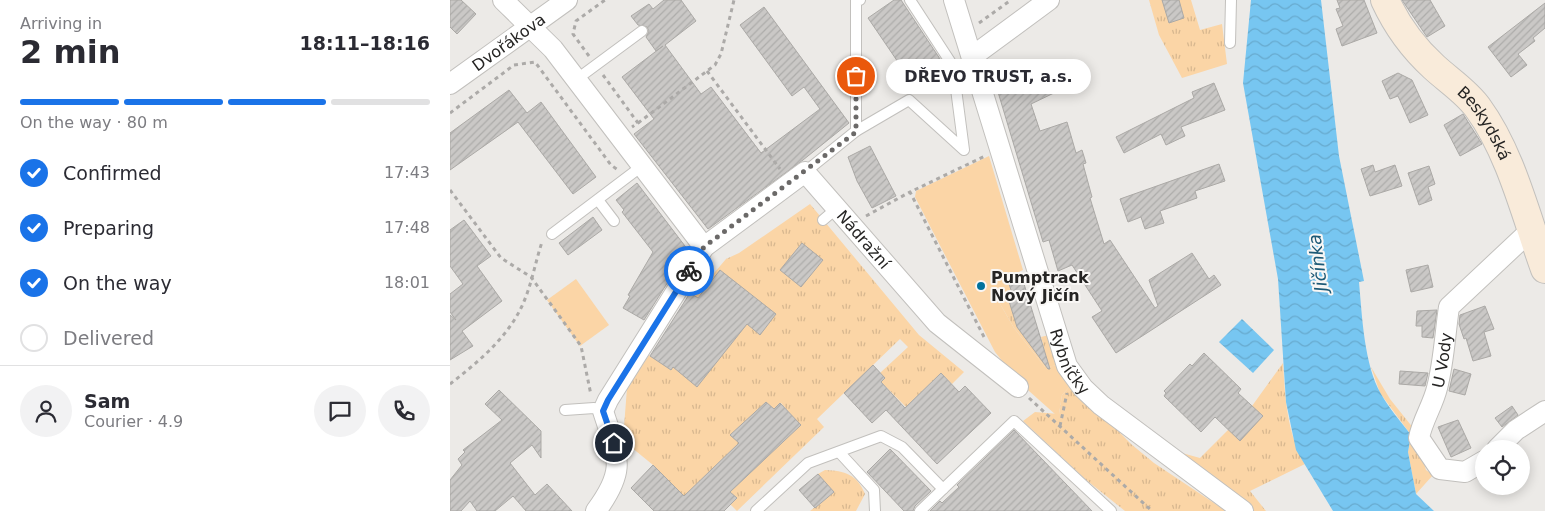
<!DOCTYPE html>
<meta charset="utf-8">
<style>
:root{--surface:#fff;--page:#f2f2f3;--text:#2b2b33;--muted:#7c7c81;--line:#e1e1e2;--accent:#1a73e8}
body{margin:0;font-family:"DejaVu Sans",sans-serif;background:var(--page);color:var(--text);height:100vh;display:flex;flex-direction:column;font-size:19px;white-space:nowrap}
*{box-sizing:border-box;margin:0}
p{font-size:16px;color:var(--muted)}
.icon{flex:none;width:28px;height:28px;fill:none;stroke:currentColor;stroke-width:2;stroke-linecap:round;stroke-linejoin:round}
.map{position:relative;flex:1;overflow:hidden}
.side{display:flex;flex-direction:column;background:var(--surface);width:450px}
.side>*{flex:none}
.controls{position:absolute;left:1025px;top:440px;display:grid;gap:10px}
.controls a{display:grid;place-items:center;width:55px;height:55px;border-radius:50%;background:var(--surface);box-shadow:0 2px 12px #0003;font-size:25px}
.pin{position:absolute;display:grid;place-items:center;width:42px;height:42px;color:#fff;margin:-21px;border:2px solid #fff;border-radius:50%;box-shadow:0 1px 5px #0007}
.courier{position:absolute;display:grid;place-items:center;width:50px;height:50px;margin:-25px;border:4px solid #1a73e8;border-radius:50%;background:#fff;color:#222;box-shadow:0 1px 6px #0007}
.bubble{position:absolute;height:35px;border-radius:18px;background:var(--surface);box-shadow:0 2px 12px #0003;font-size:16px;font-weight:700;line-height:35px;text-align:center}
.head em{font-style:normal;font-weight:700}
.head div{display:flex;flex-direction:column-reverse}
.head{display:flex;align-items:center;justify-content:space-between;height:85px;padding:0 20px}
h1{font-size:32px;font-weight:700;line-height:38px}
.bar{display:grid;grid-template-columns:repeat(4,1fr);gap:8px 5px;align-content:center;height:60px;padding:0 20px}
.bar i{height:6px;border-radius:4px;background:var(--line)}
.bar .active{background:var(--accent)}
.bar p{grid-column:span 4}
.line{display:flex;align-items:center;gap:12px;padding:0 20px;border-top:1px solid var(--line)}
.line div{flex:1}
.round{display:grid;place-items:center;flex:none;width:52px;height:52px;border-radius:26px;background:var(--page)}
ol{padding:0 20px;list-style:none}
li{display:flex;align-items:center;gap:15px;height:55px}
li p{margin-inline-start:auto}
li .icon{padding:5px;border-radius:50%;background:var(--accent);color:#fff;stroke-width:4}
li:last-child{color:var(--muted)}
li i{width:28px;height:28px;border:2px solid var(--line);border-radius:50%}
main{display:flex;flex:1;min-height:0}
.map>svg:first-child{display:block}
</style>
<main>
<section class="side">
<div class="head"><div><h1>2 min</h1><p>Arriving in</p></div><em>18:11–18:16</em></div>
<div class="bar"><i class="active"></i><i class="active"></i><i class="active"></i><i></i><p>On the way · 80 m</p></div>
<ol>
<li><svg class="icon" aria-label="check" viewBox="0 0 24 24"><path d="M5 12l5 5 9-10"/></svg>Confirmed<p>17:43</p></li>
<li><svg class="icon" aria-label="check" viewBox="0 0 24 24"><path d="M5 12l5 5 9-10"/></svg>Preparing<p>17:48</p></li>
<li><svg class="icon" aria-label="check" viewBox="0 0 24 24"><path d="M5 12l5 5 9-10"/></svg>On the way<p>18:01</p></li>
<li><i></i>Delivered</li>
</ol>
<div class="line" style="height:90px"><a class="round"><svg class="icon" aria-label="person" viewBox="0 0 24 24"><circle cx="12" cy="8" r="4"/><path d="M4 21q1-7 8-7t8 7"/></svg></a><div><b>Sam</b><p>Courier · 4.9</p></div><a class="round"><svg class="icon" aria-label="chat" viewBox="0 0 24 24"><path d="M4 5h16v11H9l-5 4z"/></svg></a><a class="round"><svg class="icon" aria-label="phone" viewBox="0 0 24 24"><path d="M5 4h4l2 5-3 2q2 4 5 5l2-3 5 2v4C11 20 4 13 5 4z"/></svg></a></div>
</section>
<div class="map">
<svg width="1095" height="511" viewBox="0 0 1095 511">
<defs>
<pattern id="grass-tufts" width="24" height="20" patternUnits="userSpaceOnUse" patternTransform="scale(1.25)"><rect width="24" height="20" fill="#fbd5a6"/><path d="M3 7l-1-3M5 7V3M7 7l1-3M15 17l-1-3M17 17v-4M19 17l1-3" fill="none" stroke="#d7b78f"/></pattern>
<pattern id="water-waves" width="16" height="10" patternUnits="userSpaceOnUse" patternTransform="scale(1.25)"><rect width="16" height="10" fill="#77c6f1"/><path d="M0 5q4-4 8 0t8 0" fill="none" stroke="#67aace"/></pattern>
<pattern id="building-hatch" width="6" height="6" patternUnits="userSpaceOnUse" patternTransform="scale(1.25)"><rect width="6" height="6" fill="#cac8c6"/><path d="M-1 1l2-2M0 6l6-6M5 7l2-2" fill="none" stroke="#adacaa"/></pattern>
</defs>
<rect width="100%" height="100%" fill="#eceae7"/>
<g fill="url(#grass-tufts)">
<path d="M 699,0 L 741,0 L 750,30 L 772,24 L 777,64 L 732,78 L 709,35 Z"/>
<path d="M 360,204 L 469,335 L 514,372 L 502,384 L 491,373 L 456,407 L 431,382 L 435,378 L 430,373 L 458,347 L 450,339 L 367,419 L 374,427 L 287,511 L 280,504 L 286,498 L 280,492 L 350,425 L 331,403 L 324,409 L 316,402 L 281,435 L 289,443 L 247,484 L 249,511 L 203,465 L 181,447 L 174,427 L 177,388 L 199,355 L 221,370 L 240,293 L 259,279 L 276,259 L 289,253 Z"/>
<path d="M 557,278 L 563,296 L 558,298 L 594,348 L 591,337 L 599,335 L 610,365 L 595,367 L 564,328 L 549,302 L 554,290 L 549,281 Z"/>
<path d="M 833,363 C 835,397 837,434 855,464 L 800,491 L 816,511 L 801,511 L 714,448 L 750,458 L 802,406 Z"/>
<path d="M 921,367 L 940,399 L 964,429 L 976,470 L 983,475 L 966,494 L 958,452 L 961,435 L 930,393 Z"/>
<path d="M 622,384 L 681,444 L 704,463 L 776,511 L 675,511 L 635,479 L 573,421 L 585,412 L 609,414 L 612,395 Z"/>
<path d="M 375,470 C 395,471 407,474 415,494 L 406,511 L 360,511 L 384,492 L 368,474 Z"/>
</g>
<g fill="#fbd5a6">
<path d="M 539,156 L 573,270 L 550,281 L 554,290 L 549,302 L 564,328 L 595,367 L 610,365 L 622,384 L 612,395 L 609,414 L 606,415 L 570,383 L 545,352 L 465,197 L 466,191 Z"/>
<path d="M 126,279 L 159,325 L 130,346 L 97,300 Z"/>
</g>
<g fill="url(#water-waves)">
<path d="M 801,0 L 871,0 L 889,156 L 914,281 L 909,282 C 912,315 914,365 931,394 C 939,408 951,422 961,435 L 958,452 L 966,494 L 984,511 L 883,511 L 846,450 L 836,402 L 828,279 L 793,83 Z"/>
<path d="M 792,319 L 824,350 L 803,373 L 769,342 Z"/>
</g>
<g fill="url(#building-hatch)" stroke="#aba9a6">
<path d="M 0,0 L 11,0 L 26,14 L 7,34 L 0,27 Z"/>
<path d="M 214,0 L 231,0 L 246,21 L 215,45 L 251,94 L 261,87 L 311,153 L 370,109 L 354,87 L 342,96 L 290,25 L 314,7 L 399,123 L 353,160 L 258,229 L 184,134 L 204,119 L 172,77 L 213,46 L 206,51 L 196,37 L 199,31 L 197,27 L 188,25 L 181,16 L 199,4 L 203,9 Z"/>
<path d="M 444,0 L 451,0 L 496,68 L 467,90 L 418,18 Z"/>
<path d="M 712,0 L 729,0 L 734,18 L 719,23 Z"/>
<path d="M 887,0 L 914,0 L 927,33 L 892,46 L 886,29 L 893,26 L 886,9 L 890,8 Z"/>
<path d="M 952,0 L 980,0 L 995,26 L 977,37 Z"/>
<path d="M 1095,3 L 1095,28 L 1083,38 L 1085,41 L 1068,54 L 1077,65 L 1061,77 L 1038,47 Z"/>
<path d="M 591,64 L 606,92 L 581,104 L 590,131 L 617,122 L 626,153 L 632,150 L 636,163 L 633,164 L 642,197 L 640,198 L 654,244 L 660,240 L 705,308 L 708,306 L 699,280 L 742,253 L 759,279 L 764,275 L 771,285 L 666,353 L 642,317 L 652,311 L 622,265 L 608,271 L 599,240 L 593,242 L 545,82 L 572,74 Z"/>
<path d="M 948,73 L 962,80 L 978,115 L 960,123 L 948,96 L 940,99 L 932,81 Z"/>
<path d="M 764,83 L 775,110 L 731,127 L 735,136 L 716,145 L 711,134 L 674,153 L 666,137 L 744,98 L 742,92 Z"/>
<path d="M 59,90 L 77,113 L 91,102 L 146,177 L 123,194 L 68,122 L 0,170 L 0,133 Z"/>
<path d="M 1013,114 L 1032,144 L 1010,156 L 994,125 Z"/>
<path d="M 420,146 L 446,196 L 422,208 L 407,181 L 398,157 Z"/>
<path d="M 769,164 L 775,181 L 745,191 L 747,198 L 710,211 L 714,223 L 695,229 L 691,217 L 678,222 L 670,199 Z"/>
<path d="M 923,165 L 925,172 L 945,165 L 952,186 L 920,196 L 911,169 Z"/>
<path d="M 979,166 L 985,184 L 978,187 L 982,200 L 969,205 L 958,173 Z"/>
<path d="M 187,183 L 238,250 L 194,320 L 173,308 L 180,296 L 178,295 L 203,252 L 172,212 L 174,210 L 166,200 Z"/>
<path d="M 143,217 L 152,230 L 118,255 L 109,243 Z"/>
<path d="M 14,220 L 41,256 L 27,266 L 52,301 L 12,331 L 23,346 L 0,360 L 0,315 L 6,320 L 0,312 L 0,294 L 13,284 L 0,266 L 0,230 Z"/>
<path d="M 352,243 L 373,260 L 351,287 L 330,270 Z"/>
<path d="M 978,265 L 983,287 L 961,292 L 956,270 Z"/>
<path d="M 270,270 L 326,314 L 310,335 L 297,324 L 247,387 L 223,367 L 221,370 L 200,356 L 240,293 L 248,298 Z"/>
<path d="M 571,274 L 600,369 L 598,369 L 567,327 L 558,298 L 563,296 L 557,278 Z"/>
<path d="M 1035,306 L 1044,329 L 1034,332 L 1041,356 L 1023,361 L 1016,338 L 1014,339 L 1009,324 L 1010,315 Z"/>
<path d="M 987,310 L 983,338 L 972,337 L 972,326 L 966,326 L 967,311 Z"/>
<path d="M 754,353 L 791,389 L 788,393 L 813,416 L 790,441 L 765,417 L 751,432 L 714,396 L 716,393 L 714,391 L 740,364 L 742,366 Z"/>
<path d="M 423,365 L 435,378 L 431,382 L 455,408 L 491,373 L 509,392 L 515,386 L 541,413 L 487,464 L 436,410 L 422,423 L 394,393 Z"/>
<path d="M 1004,369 L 1021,374 L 1015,395 L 999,391 Z"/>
<path d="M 950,371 L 978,373 L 975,386 L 949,384 Z"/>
<path d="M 49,390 L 91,431 L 91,458 L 82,445 L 60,463 L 85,495 L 97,484 L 122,511 L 76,511 L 63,496 L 45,511 L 27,511 L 20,501 L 11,511 L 0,511 L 0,480 L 12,465 L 8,459 L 15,452 L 13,450 L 52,420 L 35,404 Z"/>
<path d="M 316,402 L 324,409 L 330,403 L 351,425 L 280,492 L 287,498 L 274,511 L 204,511 L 181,488 L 203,465 L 234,496 L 289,443 L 280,435 Z"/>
<path d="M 1062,406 L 1068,415 L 1052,427 L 1045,418 Z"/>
<path d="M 1008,420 L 1021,448 L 1001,457 L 988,427 Z"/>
<path d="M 564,430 L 642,511 L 480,511 L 490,501 L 492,503 L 509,487 L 507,485 Z"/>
<path d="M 440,449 L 481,491 L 465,506 L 463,511 L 454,511 L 417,472 Z"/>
<path d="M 368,474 L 384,492 L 365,508 L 349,490 Z"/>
</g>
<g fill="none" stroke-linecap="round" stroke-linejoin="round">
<g stroke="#c2c0bd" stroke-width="12">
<g id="lane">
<path d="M 780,43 L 781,0"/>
<path d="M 127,79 L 192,31"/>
<path d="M 406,131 L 406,1 L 410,0"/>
<path d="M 355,172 L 406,131 L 459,100 L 514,150 L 503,66 L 460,0"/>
<path d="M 148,200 L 164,221"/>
<path d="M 373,220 L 387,208"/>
<path d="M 102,234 L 192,166"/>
<path d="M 115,410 L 144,408 L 153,411"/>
<path d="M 389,452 L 424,490 L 425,511"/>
<path d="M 306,511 L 358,463 L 431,436 L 452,447 L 493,489"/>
<path d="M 470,511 L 564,421 L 661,511"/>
</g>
</g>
<g stroke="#c2c0bd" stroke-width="22">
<g id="street">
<path d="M 53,0 L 103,49 L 254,247"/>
<path id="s1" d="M 504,0 L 617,366 L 633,388 L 651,405 L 793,511"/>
<path d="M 523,56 L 599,0"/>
<path id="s2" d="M 0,84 L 117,0"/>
<path d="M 1047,449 L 1066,430 L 1095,411"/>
<path id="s3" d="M 1034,461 L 1015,472 L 990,469 L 969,438 C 972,421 983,405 987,388 C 994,361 995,334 999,307 L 1081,230"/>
<path id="s4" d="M 146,511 C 177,469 168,458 153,411 L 158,400 L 254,247 L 355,172 L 487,323 L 568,387"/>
</g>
</g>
<g stroke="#c2c0bd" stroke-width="30">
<g id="secondary">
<path id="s5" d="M 935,0 C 947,26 963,48 984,67 C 998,80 1017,92 1028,108 C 1061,153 1076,217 1095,269"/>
</g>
</g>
<g stroke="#acaaa8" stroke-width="3" stroke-dasharray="4 4" stroke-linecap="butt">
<path d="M 529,23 L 561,0"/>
<path d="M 139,56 L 123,34 L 126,21 L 155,0"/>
<path d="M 257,71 L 330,169"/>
<path d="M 153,75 L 188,123 L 182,127"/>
<path d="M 0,113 L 64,65 L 85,62 L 161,165 L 168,170"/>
<path d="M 188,123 L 265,65 L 271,54 L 284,0"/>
<path d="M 0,190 L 51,258 L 81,277 L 131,346 L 141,395"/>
<path d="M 416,216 L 460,192"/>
<path d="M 534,337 L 460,192 L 535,156"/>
<path d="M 0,384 C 27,363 56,339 71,308 C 81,288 85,263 92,242"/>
<path d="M 579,398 L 702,511"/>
<path d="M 610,426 L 617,393"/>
</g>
<use href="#lane" stroke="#fff" stroke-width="10"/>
<use href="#street" stroke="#fff" stroke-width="20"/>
<use href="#secondary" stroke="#f9ebda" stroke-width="28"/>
</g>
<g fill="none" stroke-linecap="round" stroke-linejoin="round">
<path stroke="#6b6968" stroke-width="5" stroke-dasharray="0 9" d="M 239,271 L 254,247 L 406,132 L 406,76"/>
<path stroke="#1a73e8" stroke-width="6" d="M 164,443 L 153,411 L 158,400 L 239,271"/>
</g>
<circle fill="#00729d" stroke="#f9f7f5" stroke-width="2" cx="531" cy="286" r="5"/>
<g text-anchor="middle" stroke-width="4" stroke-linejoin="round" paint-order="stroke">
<g font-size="16" fill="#252423" stroke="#f9f7f5">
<text dy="6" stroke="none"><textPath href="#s2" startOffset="72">Dvořákova</textPath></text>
<text dy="6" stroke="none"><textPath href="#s5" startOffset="160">Beskydská</textPath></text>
<text dy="6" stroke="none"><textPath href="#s4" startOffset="515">Nádražní</textPath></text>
<text dy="6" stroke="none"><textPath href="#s1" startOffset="380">Rybníčky</textPath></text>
<text dy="6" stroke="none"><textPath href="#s3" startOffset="166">U Vody</textPath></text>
</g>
<g font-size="16" font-weight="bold" fill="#252423" stroke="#f9f7f5" text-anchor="start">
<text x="541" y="283">Pumptrack<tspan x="541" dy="18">Nový Jičín</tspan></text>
</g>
<g font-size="18" font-style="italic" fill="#1c5976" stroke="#f9f7f5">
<text transform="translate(868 263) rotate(-97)" y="6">Jičínka</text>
</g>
</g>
</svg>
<div class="controls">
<a><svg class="icon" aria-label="locate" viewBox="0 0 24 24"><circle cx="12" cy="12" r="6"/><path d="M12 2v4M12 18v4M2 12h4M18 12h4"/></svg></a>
</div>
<div class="pin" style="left:406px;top:76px;background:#ea580c"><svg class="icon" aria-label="bag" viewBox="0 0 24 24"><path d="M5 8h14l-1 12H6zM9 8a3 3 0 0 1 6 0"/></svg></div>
<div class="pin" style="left:164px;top:443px;background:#1f2937"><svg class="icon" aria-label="home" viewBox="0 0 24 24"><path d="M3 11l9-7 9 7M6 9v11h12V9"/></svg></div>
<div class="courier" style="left:239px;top:271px"><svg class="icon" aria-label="bike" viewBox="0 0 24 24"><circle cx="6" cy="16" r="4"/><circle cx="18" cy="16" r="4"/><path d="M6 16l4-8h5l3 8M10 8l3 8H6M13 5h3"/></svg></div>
<div class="bubble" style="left:436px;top:59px;width:205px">DŘEVO TRUST, a.s.</div>
</div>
</main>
